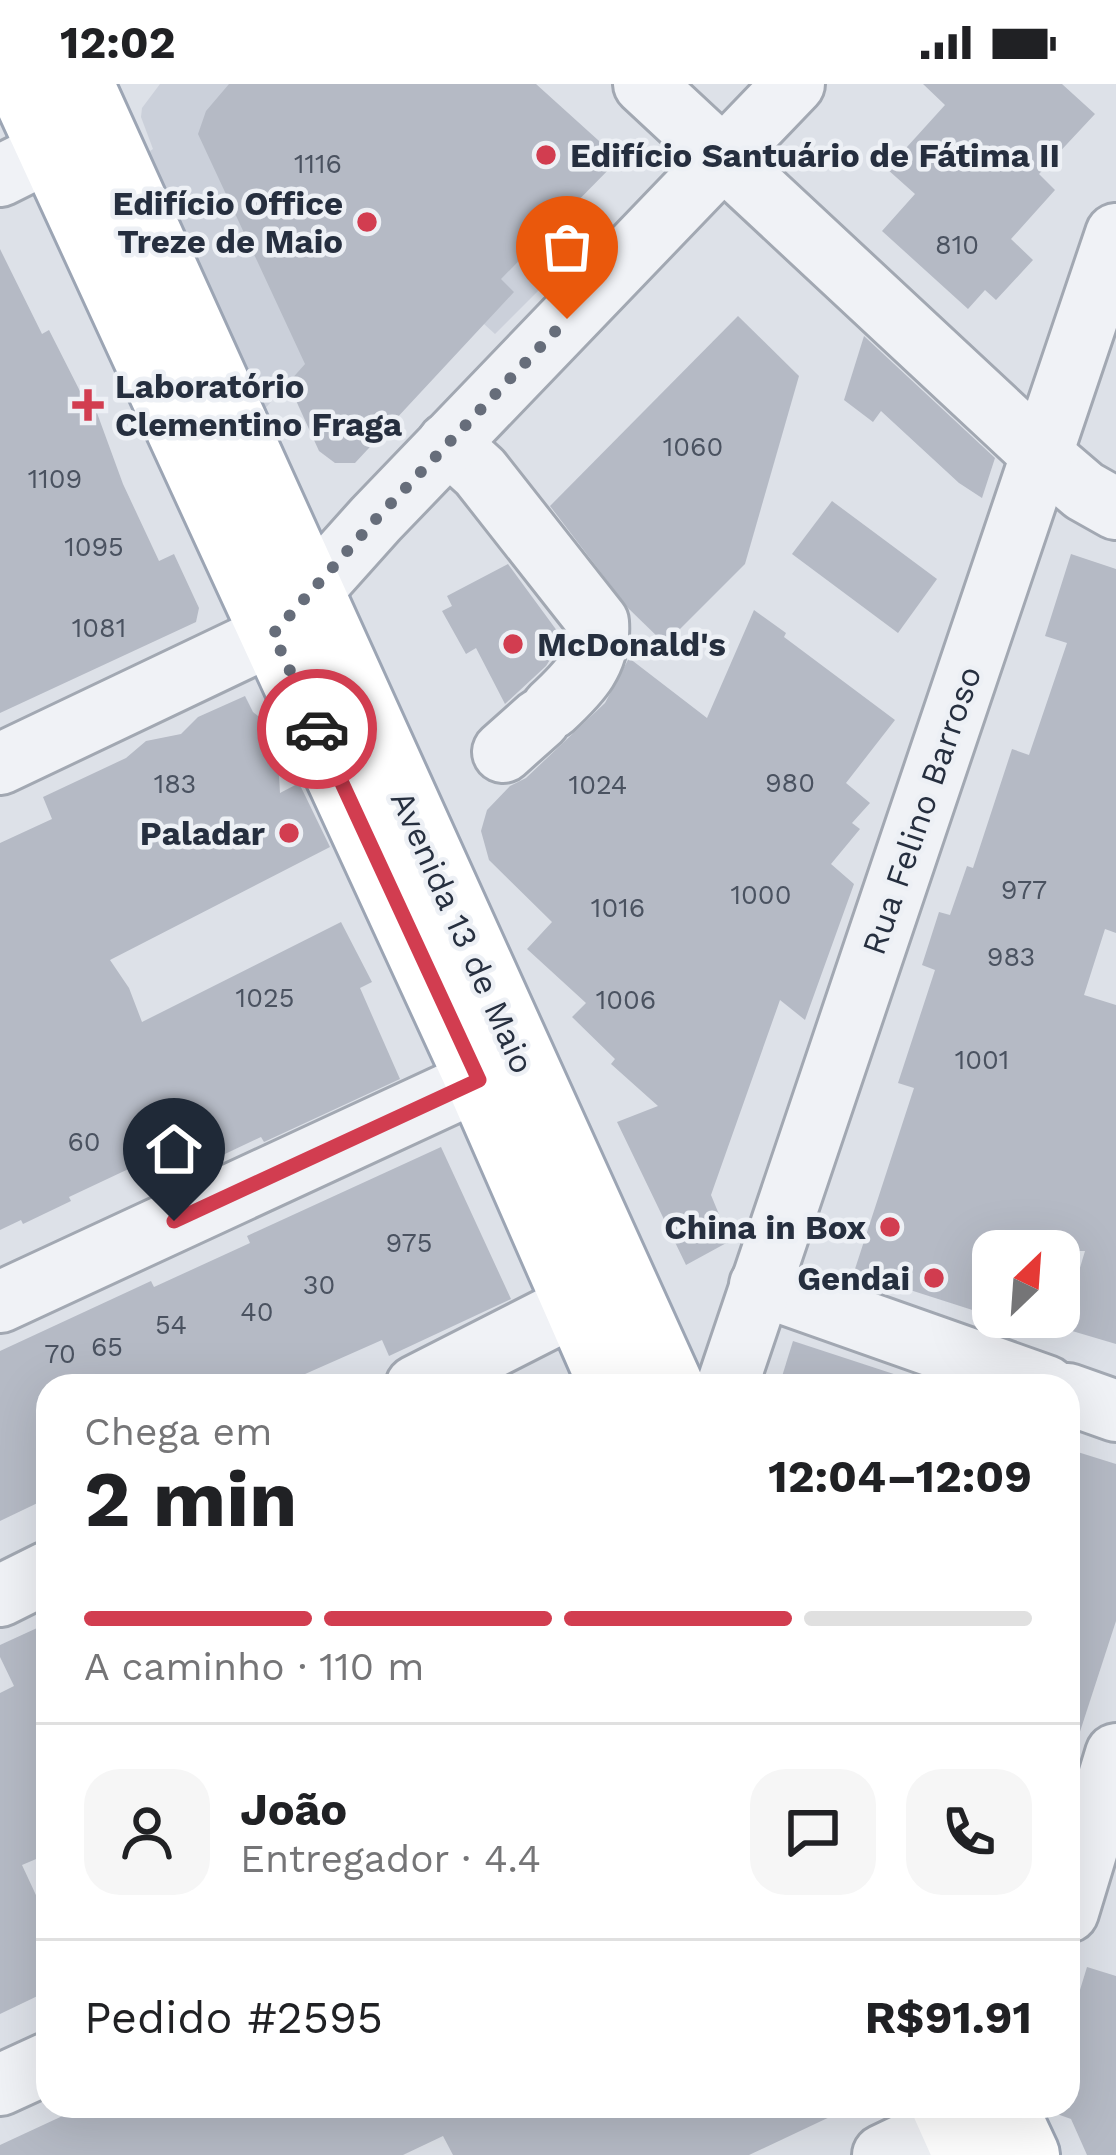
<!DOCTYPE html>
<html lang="pt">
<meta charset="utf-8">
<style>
:root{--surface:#fff;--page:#f6f6f6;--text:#202124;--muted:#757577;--line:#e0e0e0;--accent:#d23d50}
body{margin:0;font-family:"Work Sans",sans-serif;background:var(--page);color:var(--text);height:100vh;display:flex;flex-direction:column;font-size:45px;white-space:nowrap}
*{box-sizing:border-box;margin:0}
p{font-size:39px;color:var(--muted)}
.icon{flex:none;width:66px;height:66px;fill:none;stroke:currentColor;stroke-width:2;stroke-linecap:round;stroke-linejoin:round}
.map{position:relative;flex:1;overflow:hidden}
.side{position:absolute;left:36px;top:1290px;width:1044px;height:744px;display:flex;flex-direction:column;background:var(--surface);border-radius:36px;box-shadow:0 12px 48px #0002}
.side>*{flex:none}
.needle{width:78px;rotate:25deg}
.tools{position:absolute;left:972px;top:1146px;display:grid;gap:24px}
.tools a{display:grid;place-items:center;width:108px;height:108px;border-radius:24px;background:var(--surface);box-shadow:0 12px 48px #0002;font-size:60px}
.pin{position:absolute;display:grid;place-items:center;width:102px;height:102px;color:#fff;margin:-123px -51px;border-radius:50% 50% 50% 0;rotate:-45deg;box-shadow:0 0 12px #0007}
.pin .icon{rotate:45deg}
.courier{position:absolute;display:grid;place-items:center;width:120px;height:120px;margin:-60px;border:9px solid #d23d50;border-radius:50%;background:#fff;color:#222;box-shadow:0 3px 15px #0007}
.overview em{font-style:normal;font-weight:700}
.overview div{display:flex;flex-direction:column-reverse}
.overview{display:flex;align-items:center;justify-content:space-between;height:204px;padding:0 48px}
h1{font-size:78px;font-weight:700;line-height:90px}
.bar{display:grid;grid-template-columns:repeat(4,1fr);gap:18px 12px;align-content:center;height:144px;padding:0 48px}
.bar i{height:15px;border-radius:9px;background:var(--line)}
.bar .on{background:var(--accent)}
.bar p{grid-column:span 4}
.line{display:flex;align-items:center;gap:30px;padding:0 48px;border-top:3px solid var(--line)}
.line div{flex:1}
.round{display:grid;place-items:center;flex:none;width:126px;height:126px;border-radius:36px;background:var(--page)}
.status{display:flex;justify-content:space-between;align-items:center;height:84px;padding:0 60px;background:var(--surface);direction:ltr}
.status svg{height:33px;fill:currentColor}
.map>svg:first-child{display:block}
</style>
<div class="status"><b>12:02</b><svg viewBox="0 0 49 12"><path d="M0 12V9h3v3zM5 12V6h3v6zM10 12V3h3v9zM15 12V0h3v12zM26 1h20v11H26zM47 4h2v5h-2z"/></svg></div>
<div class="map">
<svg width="1116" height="2071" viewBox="0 0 1116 2071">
<rect width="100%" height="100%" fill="#dde1e8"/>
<path fill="#cbd0da" d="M 160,0 L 394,0 L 407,33 L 563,182 L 495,250 L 406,169 L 261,329 L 144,71 L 153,65 L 141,33 L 142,24 Z"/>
<g fill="#b5bac5">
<path d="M 229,0 L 536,0 L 619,75 L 501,195 L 514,208 L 355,379 L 335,379 L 319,367 L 288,299 L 305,280 L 198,50 L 206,27 Z"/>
<path d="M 923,0 L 1062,0 L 1095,30 L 1039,90 L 1055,106 L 1011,155 L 1033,176 L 996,216 L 985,206 L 968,225 L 882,147 L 915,110 L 887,85 L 945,21 Z"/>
<path d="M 0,165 L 42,250 L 49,246 L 87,321 L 93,318 L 123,400 L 159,477 L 174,470 L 199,524 L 196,538 L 0,629 Z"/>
<path d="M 738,232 L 799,292 L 745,480 L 665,560 L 628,524 L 550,422 Z"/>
<path d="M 864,252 L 995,374 L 982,414 L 959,399 L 881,327 L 873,338 L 844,316 Z"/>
<path d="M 832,417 L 937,495 L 898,549 L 792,470 Z"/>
<path d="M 1071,470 L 1116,485 L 1116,849 L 1105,845 L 1084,911 L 1116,921 L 1116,1260 L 1062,1244 L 1085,1167 L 993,1167 L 993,1211 L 988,1231 L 854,1188 L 914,1004 L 898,999 L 935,886 L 922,881 L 939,828 L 950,831 L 967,782 L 973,784 L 1012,665 L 1029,671 L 1067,559 L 1045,552 Z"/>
<path d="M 508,480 L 563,555 L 546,582 L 505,620 L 476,564 L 466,570 L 442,527 L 452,522 L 447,512 Z"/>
<path d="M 754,526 L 786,549 L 784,553 L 895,636 L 846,699 L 870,719 L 852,739 L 860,745 L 831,780 L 854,800 L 805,936 L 780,916 L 711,1111 L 730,1157 L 686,1181 L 617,1038 L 658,1022 L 611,980 L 615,975 L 572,933 L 586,919 L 527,865 L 552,838 L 489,776 L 481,747 L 487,726 L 510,702 L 526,694 L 605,619 L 629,574 L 707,634 Z"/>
<path d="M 245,612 L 253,628 L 269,641 L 277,658 L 280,709 L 299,699 L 330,763 L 110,876 L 129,904 L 142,938 L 341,838 L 372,898 L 360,904 L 400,995 L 264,1058 L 261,1053 L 208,1078 L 200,1061 L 140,1088 L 137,1081 L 69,1113 L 71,1117 L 23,1140 L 21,1136 L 0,1146 L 0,759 L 52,735 L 43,713 L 126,674 L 146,657 L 181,650 L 198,633 Z"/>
<path d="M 441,1063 L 511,1215 L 389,1272 L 382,1256 L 278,1302 L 48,1302 L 48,1414 L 0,1437 L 0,1267 L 151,1197 L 154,1203 L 250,1159 L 247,1152 Z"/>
<path d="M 793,1257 L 909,1295 L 907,1302 L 779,1302 Z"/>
<path d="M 1068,1365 L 1116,1380 L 1116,1537 L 1075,1663 L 1068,1662 Z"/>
<path d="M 48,1539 L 48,1770 L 22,1781 L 48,1837 L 48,1907 L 0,1930 L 0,1609 L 14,1602 L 0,1573 L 0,1561 Z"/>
<path d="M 1087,1883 L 1116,1892 L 1116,2071 L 1087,2071 L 1071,2035 L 1057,2030 L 1060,2022 L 1068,2022 L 1068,1945 Z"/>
<path d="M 84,2022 L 853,2022 L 749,2071 L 453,2071 L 443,2052 L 403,2071 L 0,2071 L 0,2061 Z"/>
</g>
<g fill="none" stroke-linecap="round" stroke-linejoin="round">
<g stroke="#a2a8b2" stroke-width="66">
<g id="minor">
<path d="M 644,0 L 1042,371 L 1084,407 L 1116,425"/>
<path d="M 0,92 L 52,66"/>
<path d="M 448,359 L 480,388 L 598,538 C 601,577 579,599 552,624"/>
<path d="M 503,668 L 540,635"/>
<path d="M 0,680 L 273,550 L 376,435 L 794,0"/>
<path d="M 760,1201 L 1046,1302"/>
<path d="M 0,1218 L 479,996"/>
<path d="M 416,1302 L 575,1221"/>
<path d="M 727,1302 L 1116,150"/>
<path d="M 1068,1310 L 1116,1327"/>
<path d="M 0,1512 L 48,1488"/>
<path d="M 1068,1828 L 1116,1670"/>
<path d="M 0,2001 L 48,1979"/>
<path d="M 883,2071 L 952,2038"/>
</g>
</g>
<g stroke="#9ca5b4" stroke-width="72">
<g id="major">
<path d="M 21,0 L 479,996 L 613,1302"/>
<path d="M 80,0 L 670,1302"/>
<path d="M 945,2022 L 967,2071"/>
<path d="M 1003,2022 L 1026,2071"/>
</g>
</g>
<use href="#minor" stroke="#f0f2f6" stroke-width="60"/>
<use href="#major" stroke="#fff" stroke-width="66"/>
</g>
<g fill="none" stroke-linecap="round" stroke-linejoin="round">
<path stroke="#666d7a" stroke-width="12" stroke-dasharray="0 21.6" d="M 317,645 L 273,550 L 376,435 L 567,235"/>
<path stroke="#d23d50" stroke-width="15" d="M 174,1137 L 479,996 L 317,645"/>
</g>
<g fill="#d23d50" stroke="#edf0f5" stroke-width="4.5">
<circle cx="546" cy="71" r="12"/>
<circle cx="367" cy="138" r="12"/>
<path d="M82 303h12v12h12v12h-12v12h-12v-12h-12v-12h12z"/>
<circle cx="513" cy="560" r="12"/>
<circle cx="289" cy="749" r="12"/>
<circle cx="890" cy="1143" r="12"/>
<circle cx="934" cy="1194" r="12"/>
</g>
<g text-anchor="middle" stroke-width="9" stroke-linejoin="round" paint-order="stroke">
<g font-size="27" fill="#4a5260">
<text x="318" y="89">1116</text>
<text x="957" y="170">810</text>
<text x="693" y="372">1060</text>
<text x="55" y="404">1109</text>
<text x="94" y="472">1095</text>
<text x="99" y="553">1081</text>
<text x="790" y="708">980</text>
<text x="175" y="709">183</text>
<text x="598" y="710">1024</text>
<text x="1024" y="815">977</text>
<text x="761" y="820">1000</text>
<text x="618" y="833">1016</text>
<text x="1011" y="882">983</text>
<text x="265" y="923">1025</text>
<text x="626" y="925">1006</text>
<text x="982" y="985">1001</text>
<text x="84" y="1067">60</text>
<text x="409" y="1168">975</text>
<text x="319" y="1210">30</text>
<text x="257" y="1237">40</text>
<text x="171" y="1250">54</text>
<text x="107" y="1272">65</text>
<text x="60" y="1279">70</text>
</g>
<g font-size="33" font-weight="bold" fill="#262f3f" stroke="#edf0f5" text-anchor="end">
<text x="570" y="83" text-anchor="start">Edifício Santuário de Fátima II</text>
<text x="343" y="131">Edifício Office<tspan x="343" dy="38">Treze de Maio</tspan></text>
<text x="115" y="314" text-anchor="start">Laboratório<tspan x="115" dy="38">Clementino Fraga</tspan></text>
<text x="537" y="572" text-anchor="start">McDonald's</text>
<text x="265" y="761">Paladar</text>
<text x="866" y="1155">China in Box</text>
<text x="910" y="1206">Gendai</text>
</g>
<g font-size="33" fill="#262f3f" stroke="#edf0f5">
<text transform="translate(921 726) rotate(-71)" y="12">Rua Felino Barroso</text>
<text transform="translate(463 848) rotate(66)" y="12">Avenida 13 de Maio</text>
</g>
</g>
</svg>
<div class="tools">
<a><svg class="needle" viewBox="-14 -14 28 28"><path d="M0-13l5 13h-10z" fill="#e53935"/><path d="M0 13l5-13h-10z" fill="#757577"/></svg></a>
</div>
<div class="pin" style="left:567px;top:235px;background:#ea580c"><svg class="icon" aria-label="bag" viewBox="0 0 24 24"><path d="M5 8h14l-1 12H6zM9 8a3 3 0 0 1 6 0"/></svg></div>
<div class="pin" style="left:174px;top:1137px;background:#1f2937"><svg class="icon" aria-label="home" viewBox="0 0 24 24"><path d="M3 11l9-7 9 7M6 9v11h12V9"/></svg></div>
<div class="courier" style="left:317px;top:645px"><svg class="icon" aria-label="car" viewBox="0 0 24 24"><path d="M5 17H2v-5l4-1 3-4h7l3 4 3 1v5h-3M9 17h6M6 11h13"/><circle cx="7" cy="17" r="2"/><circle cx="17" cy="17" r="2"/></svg></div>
<section class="side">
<div class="overview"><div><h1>2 min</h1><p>Chega em</p></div><em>12:04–12:09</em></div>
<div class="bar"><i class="on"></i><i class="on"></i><i class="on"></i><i></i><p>A caminho · 110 m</p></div>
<div class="line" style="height:216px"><a class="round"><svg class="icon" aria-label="person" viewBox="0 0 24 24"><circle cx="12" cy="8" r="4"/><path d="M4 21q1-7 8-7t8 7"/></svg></a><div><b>João</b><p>Entregador · 4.4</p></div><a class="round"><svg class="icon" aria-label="chat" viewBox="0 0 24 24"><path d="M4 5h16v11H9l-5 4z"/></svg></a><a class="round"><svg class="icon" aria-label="phone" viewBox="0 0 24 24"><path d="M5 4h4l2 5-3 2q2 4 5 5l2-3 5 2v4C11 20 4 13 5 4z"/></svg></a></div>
<div class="line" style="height:156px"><div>Pedido #2595</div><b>R$91.91</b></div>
</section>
</div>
